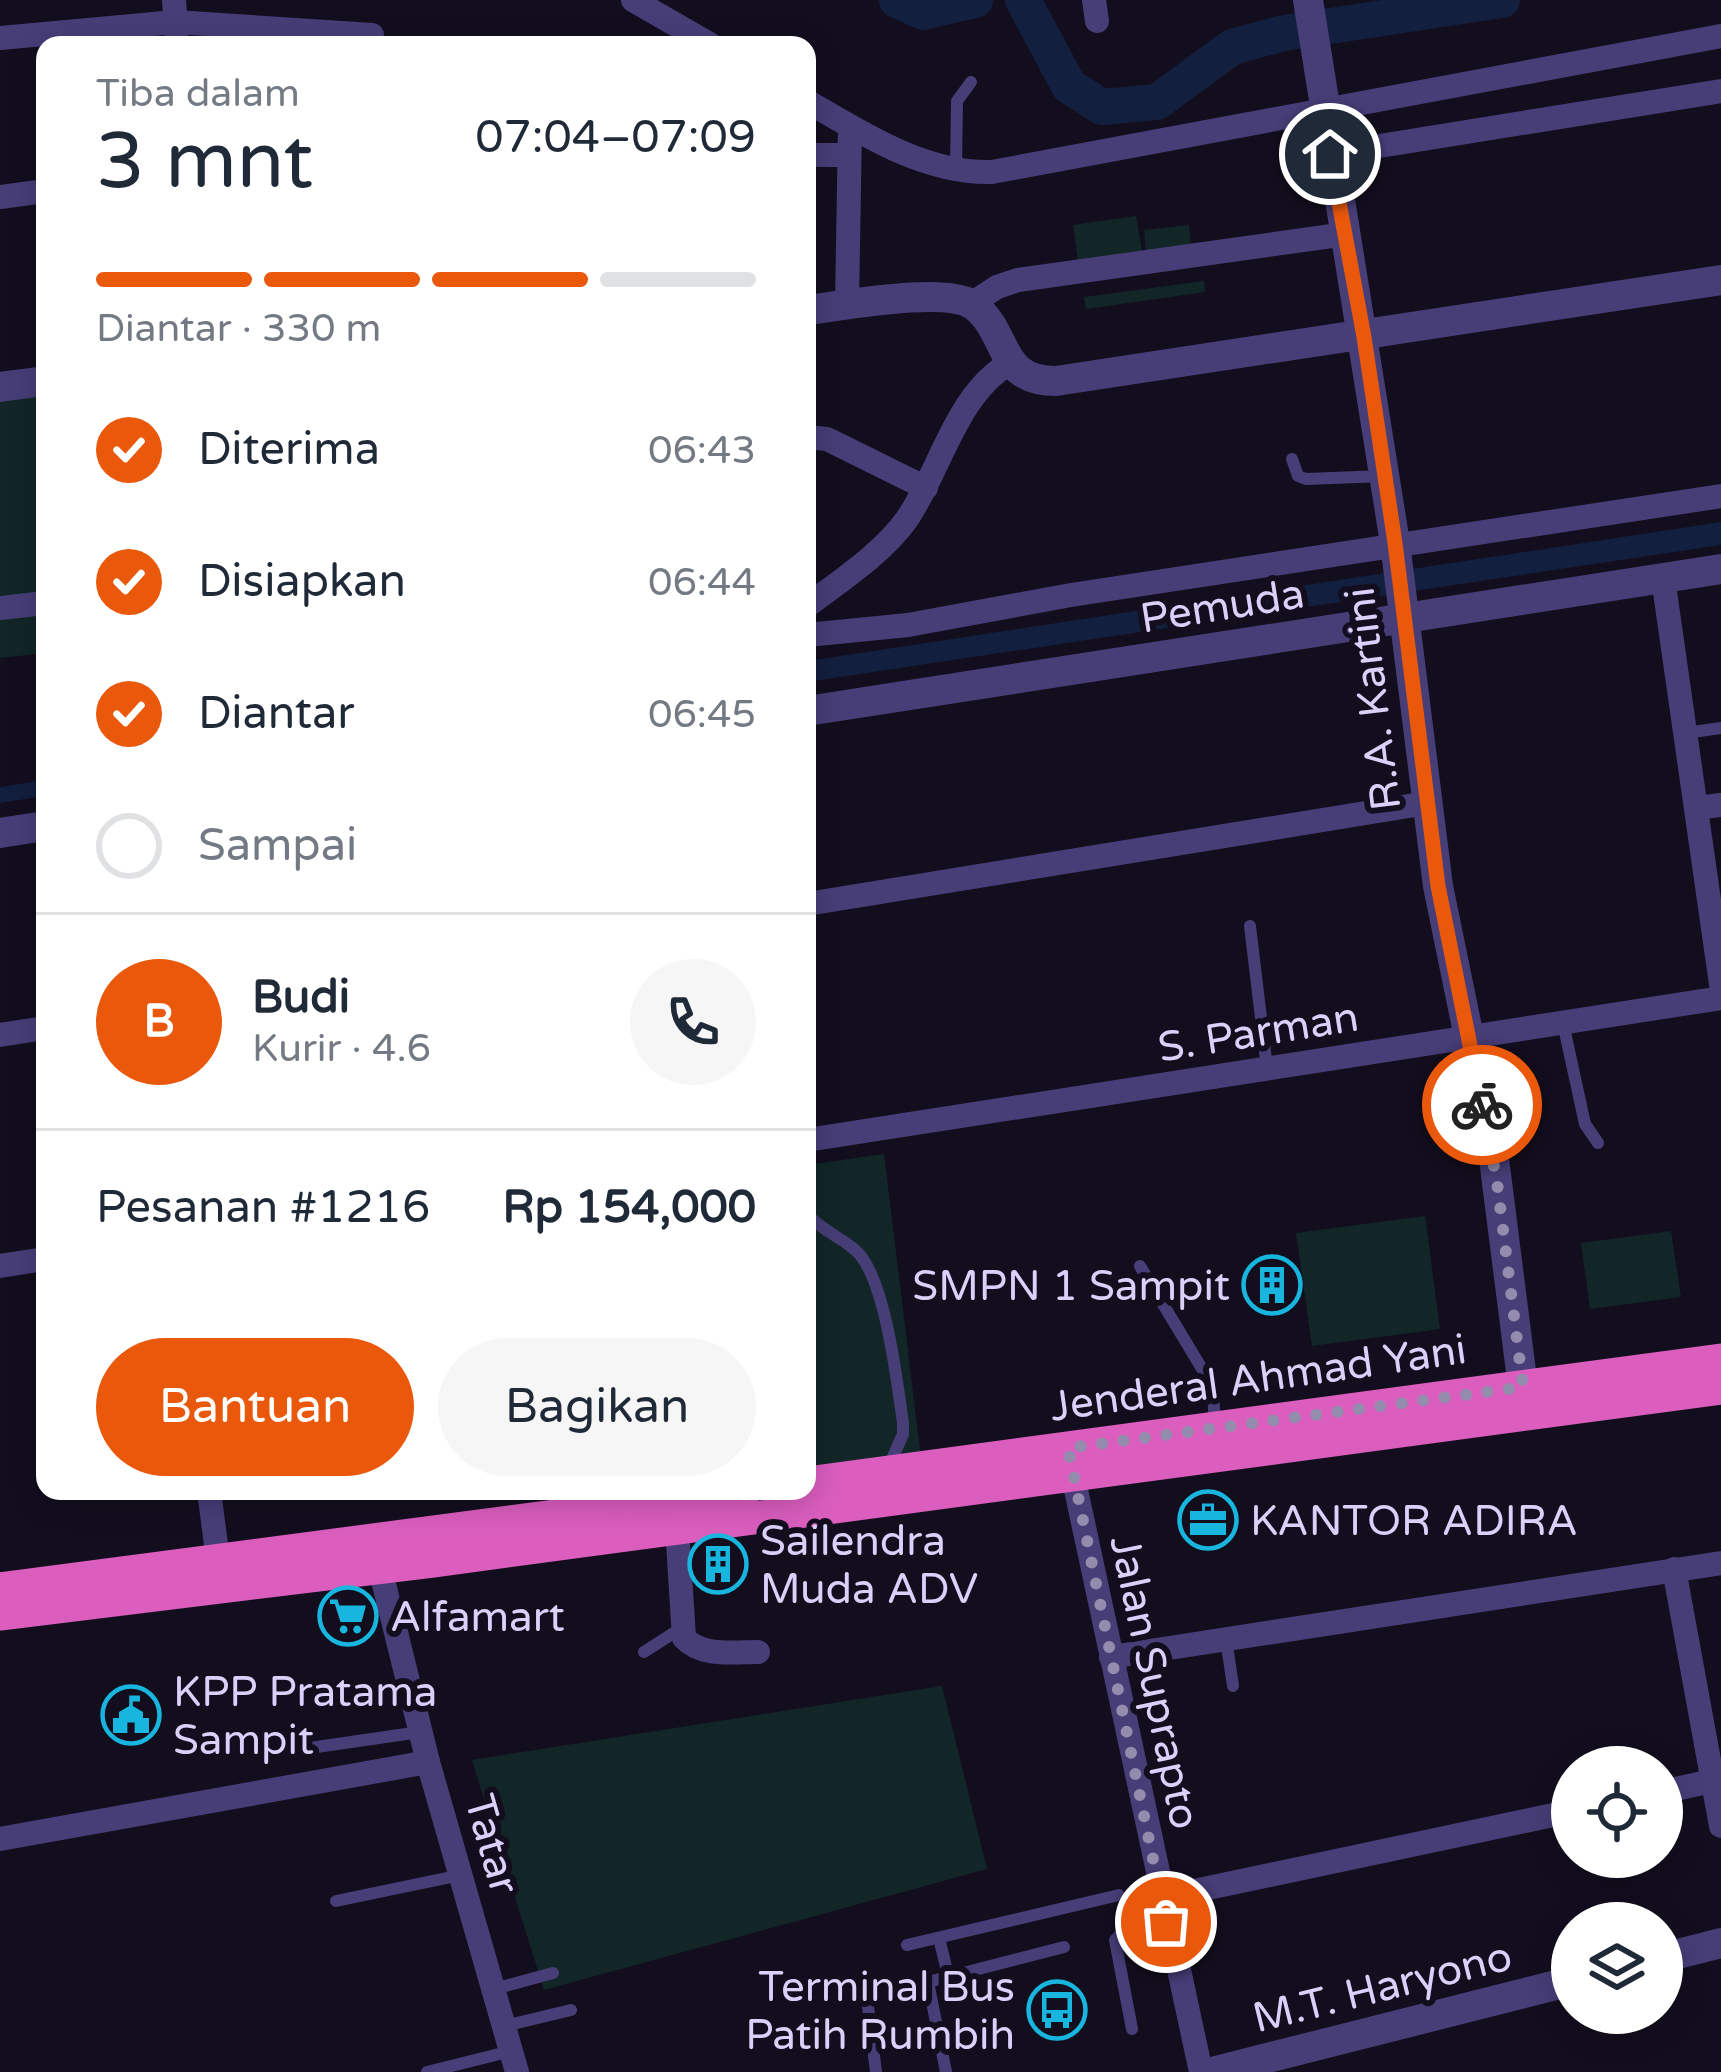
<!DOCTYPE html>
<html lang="id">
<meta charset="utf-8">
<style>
:root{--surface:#fff;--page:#f6f6f7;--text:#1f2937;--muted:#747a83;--line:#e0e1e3;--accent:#ea580c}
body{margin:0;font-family:"Varela Round",sans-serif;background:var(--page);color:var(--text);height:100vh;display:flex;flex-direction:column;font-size:45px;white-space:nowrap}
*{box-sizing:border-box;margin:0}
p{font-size:39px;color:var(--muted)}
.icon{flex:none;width:66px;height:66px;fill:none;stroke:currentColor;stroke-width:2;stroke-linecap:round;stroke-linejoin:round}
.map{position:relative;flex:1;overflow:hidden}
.side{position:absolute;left:36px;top:36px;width:780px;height:1464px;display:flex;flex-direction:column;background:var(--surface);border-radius:24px;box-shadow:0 6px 30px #0003}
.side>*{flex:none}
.controls{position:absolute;left:1551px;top:1746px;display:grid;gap:24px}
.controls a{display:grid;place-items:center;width:132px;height:132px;border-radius:50%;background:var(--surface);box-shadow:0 6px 30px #0003;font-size:60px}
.pin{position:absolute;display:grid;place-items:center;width:102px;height:102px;color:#fff;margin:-51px;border:6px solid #fff;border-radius:50%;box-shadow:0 3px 12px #0007}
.courier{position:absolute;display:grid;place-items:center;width:120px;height:120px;margin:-60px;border:9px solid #ea580c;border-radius:50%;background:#fff;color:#222;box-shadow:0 3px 15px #0007}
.overview em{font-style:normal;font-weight:600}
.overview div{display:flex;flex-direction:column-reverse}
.overview{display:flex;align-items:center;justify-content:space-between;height:204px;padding:0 60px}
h1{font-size:78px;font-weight:600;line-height:90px}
.bar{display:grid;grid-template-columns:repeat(4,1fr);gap:18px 12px;align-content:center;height:144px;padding:0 60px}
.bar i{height:15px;border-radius:9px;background:var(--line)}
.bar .active{background:var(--accent)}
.bar p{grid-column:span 4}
.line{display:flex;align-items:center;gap:30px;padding:0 60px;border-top:3px solid var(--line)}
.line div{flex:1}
.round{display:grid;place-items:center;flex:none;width:126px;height:126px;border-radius:63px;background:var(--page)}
ol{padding:0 60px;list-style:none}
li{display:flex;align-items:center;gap:36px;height:132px}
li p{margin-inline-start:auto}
li .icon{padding:12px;border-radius:50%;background:var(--accent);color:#fff;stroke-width:4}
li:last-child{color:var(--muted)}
li i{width:66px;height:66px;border:6px solid var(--line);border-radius:50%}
.primary-button{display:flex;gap:24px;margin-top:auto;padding:24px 60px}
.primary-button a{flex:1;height:138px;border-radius:72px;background:var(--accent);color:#fff;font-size:48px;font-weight:600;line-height:138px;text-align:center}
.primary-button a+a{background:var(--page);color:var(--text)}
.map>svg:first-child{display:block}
</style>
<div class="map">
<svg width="1721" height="2072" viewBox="0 0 1721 2072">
<rect width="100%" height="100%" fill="#130e1e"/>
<g fill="#122627">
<path d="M 1136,216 L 1142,251 L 1078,261 L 1073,225 Z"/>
<path d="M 1189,225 L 1191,246 L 1146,251 L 1144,230 Z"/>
<path d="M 1204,281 L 1205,292 L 1086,309 L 1084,297 Z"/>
<path d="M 45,387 L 45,653 L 0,658 L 0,392 Z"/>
<path d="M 884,1154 L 921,1458 L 807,1473 L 807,1165 Z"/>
<path d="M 1425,1216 L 1440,1329 L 1312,1346 L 1296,1233 Z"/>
<path d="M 1671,1231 L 1681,1297 L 1590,1309 L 1581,1243 Z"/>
<path d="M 942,1686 L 987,1869 L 544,1990 L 472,1760 Z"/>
</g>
<g fill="#121f3e">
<path d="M 1721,522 L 1721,545 L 807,682 L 807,661 Z"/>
<path d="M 45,780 L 45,796 L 0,803 L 0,787 Z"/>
</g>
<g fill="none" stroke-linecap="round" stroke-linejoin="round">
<g stroke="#121f3e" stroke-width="36">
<path d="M 897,0 L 923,12 L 975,0"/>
<path d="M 1023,0 L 1069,86 L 1102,107 L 1157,102 L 1232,47 L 1284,33 L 1502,0"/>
</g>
<g stroke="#473e78" stroke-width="12">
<path d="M 956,169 L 957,101 L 971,82"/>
<path d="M 1292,459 L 1298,476 L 1306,479 L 1384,476"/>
<path d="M 1686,733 L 1721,728"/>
<path d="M 1250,926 L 1267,1068"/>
<path d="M 1563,1023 L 1585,1124 L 1598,1143"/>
<path d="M 807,1214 C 823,1232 849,1241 860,1255 C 886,1286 897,1382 903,1423 L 903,1434 L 889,1466"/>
<path d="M 1140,1266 L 1207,1377 L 1213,1393 L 1215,1425"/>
<path d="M 1226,1639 L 1233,1686"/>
<path d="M 644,1652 L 683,1627"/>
<path d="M 296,1750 L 420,1732"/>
<path d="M 336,1901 L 461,1875"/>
<path d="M 939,1938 L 948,1975"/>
<path d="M 907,1945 L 1119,1895"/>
<path d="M 494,1989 L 553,1973"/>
<path d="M 868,2006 L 876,2072"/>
<path d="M 504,2026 L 571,2010"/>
<path d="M 1132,2029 L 1115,1940 L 1123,1932 L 1166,1922"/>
<path d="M 427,2072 L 511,2051"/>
<path d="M 946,2072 L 928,1982 L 1064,1947"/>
</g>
<g stroke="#473e78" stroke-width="24">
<path d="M 174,0 L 177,45"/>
<path d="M 633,0 L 711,45"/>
<path d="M 1094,0 L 1097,21"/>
<path d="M 0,38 L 175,22 L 372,35"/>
<path d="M 807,101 C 863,134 925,174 992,172 L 1721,36"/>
<path d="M 1330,154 L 1721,91"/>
<path d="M 807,155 L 849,155"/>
<path d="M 0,197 L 45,191"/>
<path d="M 971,304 L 997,287 L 1018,280 L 1346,234"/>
<path d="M 847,305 L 850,127"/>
<path d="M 807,437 L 827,439 L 926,488"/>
<path d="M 1663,578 L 1721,984"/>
<path d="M 807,606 C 840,581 883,553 907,519 C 941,469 956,394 1010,363"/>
<path d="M 0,608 L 45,603"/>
<path d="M 807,635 L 908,625 L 1071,595 L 1721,496"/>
<path d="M 1696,808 L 1721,805"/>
<path d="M 807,904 L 1427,803"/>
<path d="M 0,1035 L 45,1028"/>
<path d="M 807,1140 L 1721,998"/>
<path d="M 0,1266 L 45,1259"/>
<path d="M 1070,1462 L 1201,2072"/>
<path d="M 209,1491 L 218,1560"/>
<path d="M 677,1527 L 684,1638 C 702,1657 732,1652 758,1652"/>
<path d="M 380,1568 L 428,1762 L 517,2072"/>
<path d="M 1674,1569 L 1721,1826"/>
<path d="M 1111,1657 L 1721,1563"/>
<path d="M 1662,1792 L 1721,1779"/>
<path d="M 0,1839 L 428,1762"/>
<path d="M 1161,1898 L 1572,1811"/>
</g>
<g stroke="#473e78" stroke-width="30">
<path d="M 1308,0 L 1395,543 L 1438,886 L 1494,1159 L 1523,1387"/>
<path d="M 807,310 C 842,306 945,286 973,305 C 1010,332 996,381 1056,381 L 1721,280"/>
<path d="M 0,387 L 45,381"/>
<path d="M 807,711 L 1721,569"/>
<path d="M 0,833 L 45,826"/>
<path d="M 1662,1958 L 1721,1943"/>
<path d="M 1212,2072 L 1572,1981"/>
</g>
<g stroke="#db5ebf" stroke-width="33">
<path d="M 807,1483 L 1721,1360"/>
<path d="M 0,1589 L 745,1491"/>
<path d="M 0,1614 L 433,1561 L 1721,1388"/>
</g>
</g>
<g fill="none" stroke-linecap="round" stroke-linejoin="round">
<path stroke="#948cad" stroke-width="12" stroke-dasharray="0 21.6" d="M 1166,1922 L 1068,1448 L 1523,1387 L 1497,1182 L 1482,1105"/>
<path stroke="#ea580c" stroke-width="15" d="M 1330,154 L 1364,337 L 1395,543 L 1438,886 L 1482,1105"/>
</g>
<defs>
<g id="building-ring" transform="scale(3)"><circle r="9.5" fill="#130e1e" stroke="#18b5de" stroke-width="1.5"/><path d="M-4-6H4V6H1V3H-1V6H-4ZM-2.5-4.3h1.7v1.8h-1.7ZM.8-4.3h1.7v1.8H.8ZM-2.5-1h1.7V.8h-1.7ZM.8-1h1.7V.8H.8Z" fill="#18b5de"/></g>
<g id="office-ring" transform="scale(3)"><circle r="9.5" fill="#130e1e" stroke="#18b5de" stroke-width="1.5"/><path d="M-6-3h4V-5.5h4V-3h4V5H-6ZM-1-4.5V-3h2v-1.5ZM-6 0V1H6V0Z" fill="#18b5de"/></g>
<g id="supermarket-ring" transform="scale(3)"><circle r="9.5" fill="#130e1e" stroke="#18b5de" stroke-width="1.5"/><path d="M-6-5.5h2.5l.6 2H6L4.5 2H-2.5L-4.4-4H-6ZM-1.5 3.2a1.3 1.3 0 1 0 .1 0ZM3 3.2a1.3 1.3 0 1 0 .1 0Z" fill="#18b5de"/></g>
<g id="civic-ring" transform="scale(3)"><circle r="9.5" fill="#130e1e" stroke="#18b5de" stroke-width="1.5"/><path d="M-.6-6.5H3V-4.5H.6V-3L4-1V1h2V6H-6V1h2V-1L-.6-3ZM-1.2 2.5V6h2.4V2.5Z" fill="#18b5de"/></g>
<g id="bus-ring" transform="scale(3)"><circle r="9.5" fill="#130e1e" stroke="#18b5de" stroke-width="1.5"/><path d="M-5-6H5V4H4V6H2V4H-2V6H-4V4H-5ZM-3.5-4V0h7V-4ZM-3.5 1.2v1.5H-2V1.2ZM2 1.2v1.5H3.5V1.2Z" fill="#18b5de"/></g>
</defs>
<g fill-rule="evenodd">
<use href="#building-ring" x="1272" y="1285"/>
<use href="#office-ring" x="1208" y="1520"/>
<use href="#building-ring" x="718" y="1564"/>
<use href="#supermarket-ring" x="348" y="1616"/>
<use href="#civic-ring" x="131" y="1715"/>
<use href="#bus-ring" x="1057" y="2010"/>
</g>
<g text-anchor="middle" stroke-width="12" stroke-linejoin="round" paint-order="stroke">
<g font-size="42" fill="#dad0fa" stroke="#130e1e">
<text transform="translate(1222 605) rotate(-9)" y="15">Pemuda</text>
<text transform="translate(1372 699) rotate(-97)" y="15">R.A. Kartini</text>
<text transform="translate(1258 1031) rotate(-9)" y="15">S. Parman</text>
<text transform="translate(1258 1377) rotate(-8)" y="15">Jenderal Ahmad Yani</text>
<text transform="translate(1156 1682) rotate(78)" y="15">Jalan Suprapto</text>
<text transform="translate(493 1844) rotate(74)" y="15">Tatar</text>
<text transform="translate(1382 1986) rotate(-14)" y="15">M.T. Haryono</text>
</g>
<g font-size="42" fill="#dad0fa" stroke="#130e1e" text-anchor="start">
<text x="1230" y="1300" text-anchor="end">SMPN 1 Sampit</text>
<text x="1250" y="1535">KANTOR ADIRA</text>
<text x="760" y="1555">Sailendra<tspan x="760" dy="48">Muda ADV</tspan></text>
<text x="390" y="1631">Alfamart</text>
<text x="173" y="1706">KPP Pratama<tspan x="173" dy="48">Sampit</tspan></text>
<text x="1015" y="2001" text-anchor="end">Terminal Bus<tspan x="1015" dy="48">Patih Rumbih</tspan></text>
</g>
</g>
</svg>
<div class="controls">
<a><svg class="icon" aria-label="locate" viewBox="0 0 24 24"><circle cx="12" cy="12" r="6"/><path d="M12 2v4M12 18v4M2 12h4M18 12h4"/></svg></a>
<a><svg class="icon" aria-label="layers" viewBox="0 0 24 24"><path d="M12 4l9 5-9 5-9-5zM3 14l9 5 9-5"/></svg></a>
</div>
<div class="pin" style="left:1166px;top:1922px;background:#ea580c"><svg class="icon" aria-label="bag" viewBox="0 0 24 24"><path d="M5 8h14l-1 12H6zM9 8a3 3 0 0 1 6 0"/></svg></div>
<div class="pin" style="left:1330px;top:154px;background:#1f2937"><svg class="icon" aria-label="home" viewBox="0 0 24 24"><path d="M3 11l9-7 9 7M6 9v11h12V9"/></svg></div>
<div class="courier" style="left:1482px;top:1105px"><svg class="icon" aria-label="bike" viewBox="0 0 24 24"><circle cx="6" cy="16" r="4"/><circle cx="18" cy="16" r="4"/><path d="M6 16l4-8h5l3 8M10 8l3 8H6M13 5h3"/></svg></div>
<section class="side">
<div class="overview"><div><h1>3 mnt</h1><p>Tiba dalam</p></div><em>07:04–07:09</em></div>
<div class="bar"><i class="active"></i><i class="active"></i><i class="active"></i><i></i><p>Diantar · 330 m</p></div>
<ol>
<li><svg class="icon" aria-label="check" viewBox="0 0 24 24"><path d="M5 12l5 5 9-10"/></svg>Diterima<p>06:43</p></li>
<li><svg class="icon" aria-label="check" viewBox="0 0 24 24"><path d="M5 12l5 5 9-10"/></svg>Disiapkan<p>06:44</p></li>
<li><svg class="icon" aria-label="check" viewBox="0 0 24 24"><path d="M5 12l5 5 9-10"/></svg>Diantar<p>06:45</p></li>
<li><i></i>Sampai</li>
</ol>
<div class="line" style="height:216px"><b class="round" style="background:var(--accent);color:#fff">B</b><div><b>Budi</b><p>Kurir · 4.6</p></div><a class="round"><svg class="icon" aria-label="phone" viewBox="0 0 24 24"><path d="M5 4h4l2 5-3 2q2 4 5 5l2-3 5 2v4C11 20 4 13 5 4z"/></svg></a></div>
<div class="line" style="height:156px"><div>Pesanan #1216</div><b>Rp 154,000</b></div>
<div class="primary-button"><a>Bantuan</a><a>Bagikan</a></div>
</section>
</div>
